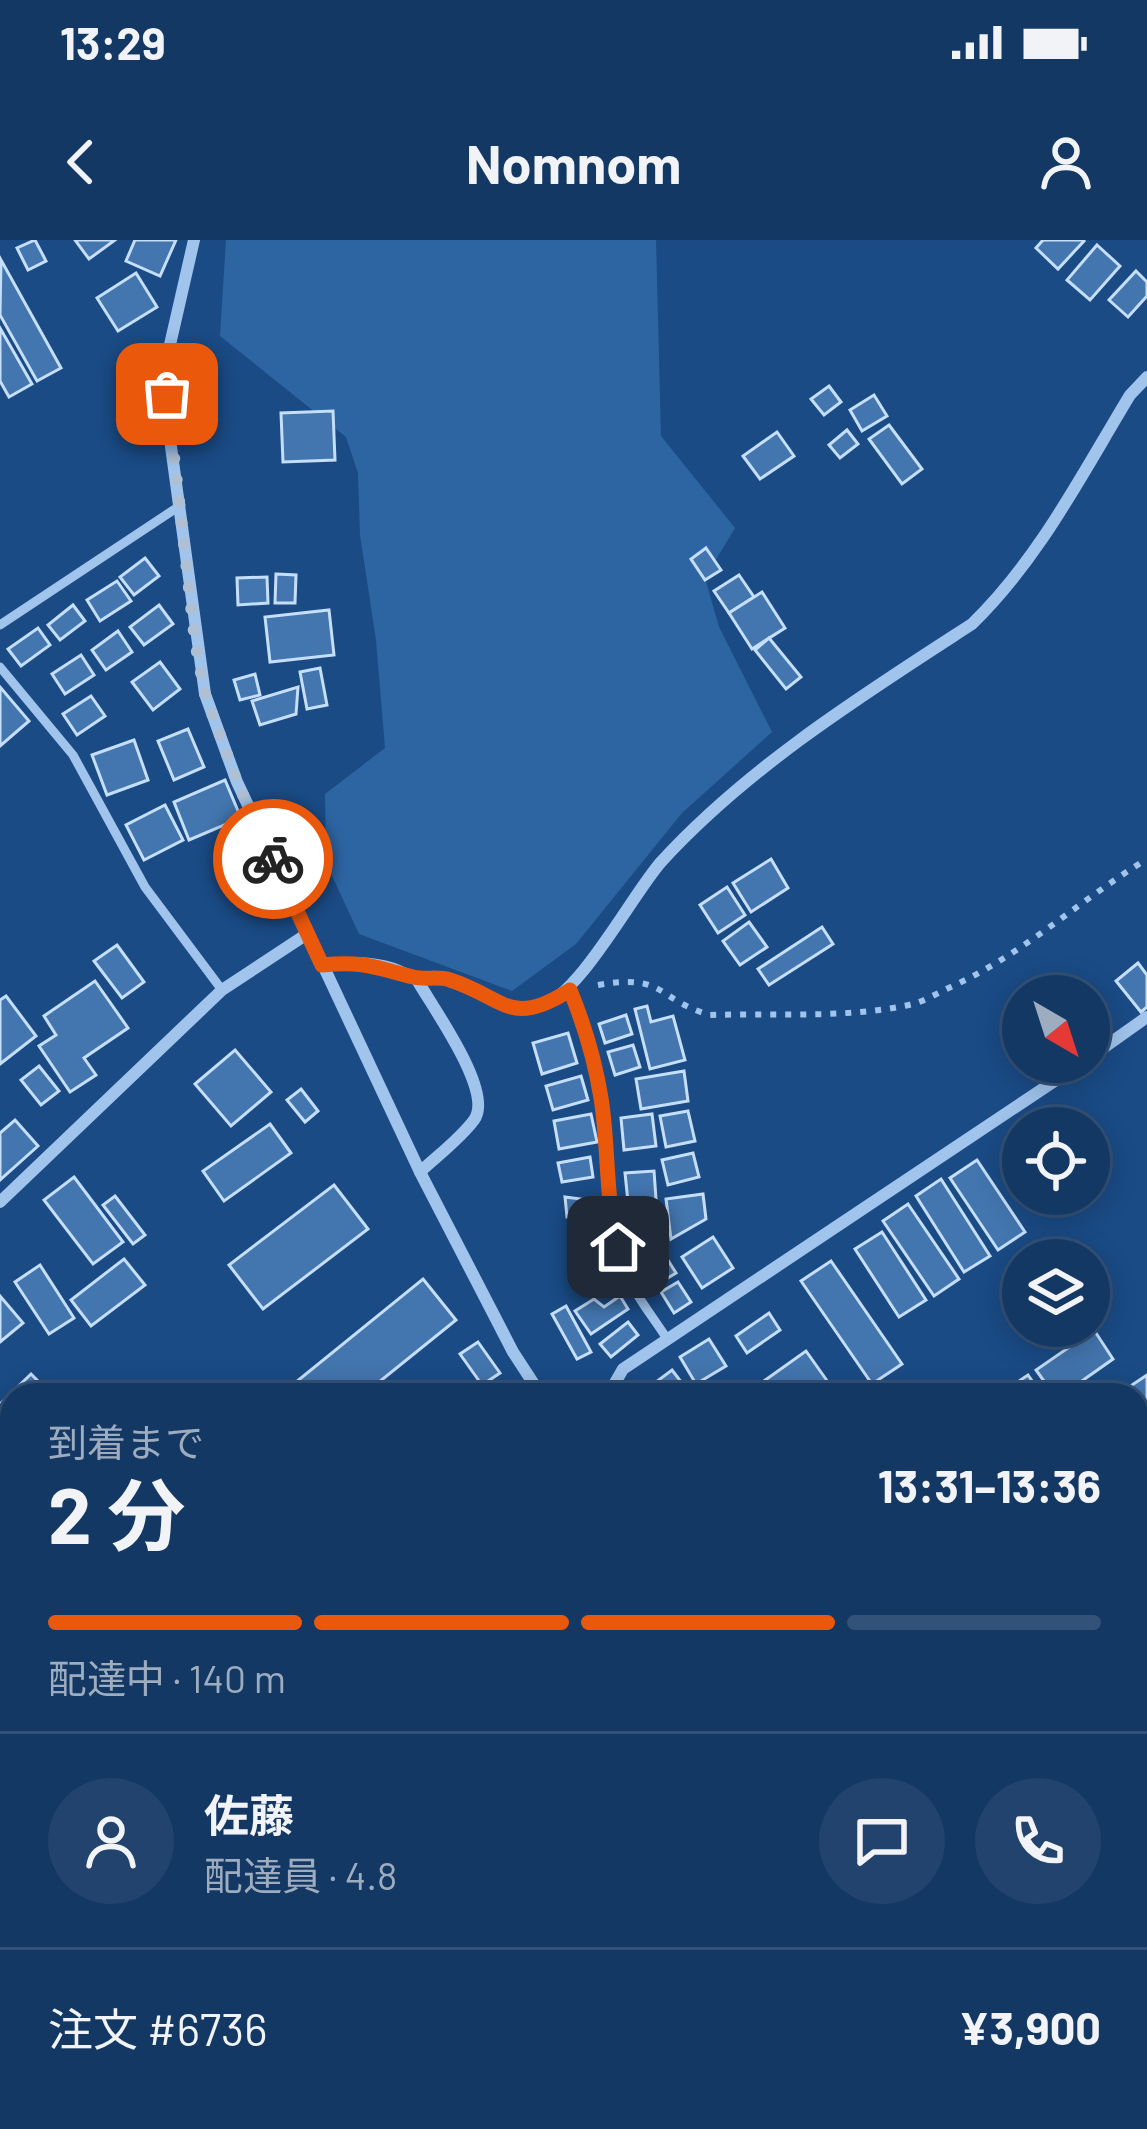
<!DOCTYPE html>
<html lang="ja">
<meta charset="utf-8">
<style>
:root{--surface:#143864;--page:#21436d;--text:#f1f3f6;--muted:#9dacbf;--line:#335278;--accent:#ea580c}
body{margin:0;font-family:Barlow,"Noto Sans JP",sans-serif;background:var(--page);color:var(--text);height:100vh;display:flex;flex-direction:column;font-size:45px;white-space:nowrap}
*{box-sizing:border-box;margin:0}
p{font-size:39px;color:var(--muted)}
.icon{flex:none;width:66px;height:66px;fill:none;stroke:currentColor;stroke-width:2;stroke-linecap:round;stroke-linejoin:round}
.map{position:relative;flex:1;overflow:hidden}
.panel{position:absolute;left:0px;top:1143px;width:1149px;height:747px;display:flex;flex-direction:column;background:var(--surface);border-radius:36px 36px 0 0;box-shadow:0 6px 30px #0003,0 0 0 3px var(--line)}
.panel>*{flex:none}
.needle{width:78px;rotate:141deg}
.fabs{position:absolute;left:1002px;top:735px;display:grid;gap:24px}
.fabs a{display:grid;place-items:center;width:108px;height:108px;border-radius:50%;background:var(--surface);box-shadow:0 6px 30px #0003,0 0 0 3px var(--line);font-size:60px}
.pin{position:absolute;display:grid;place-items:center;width:102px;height:102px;color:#fff;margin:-51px;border-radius:24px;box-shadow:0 6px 18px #0006}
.courier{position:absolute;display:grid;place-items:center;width:120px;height:120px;margin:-60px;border:9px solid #ea580c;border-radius:50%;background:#fff;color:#222;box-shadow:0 3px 15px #0007}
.overview em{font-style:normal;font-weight:700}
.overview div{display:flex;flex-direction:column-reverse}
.overview{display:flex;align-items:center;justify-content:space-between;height:204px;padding:0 48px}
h1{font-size:78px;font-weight:700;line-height:90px}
.bar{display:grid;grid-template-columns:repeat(4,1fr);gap:18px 12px;align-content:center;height:144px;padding:0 48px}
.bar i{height:15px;border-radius:9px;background:var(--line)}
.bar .selected{background:var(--accent)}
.bar p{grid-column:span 4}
.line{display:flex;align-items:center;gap:30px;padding:0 48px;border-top:3px solid var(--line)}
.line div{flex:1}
.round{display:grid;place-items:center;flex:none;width:126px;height:126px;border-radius:63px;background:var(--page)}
.status{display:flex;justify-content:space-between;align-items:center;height:84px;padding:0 60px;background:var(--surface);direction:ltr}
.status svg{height:33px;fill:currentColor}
header{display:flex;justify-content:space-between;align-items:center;height:156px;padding:0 48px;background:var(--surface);font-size:54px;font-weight:700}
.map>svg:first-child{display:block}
</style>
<div class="status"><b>13:29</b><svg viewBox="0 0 49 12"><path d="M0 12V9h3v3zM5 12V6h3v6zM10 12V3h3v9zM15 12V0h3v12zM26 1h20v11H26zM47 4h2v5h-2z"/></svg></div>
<header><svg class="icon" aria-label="back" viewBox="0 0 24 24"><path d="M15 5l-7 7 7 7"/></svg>Nomnom<svg class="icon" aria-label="person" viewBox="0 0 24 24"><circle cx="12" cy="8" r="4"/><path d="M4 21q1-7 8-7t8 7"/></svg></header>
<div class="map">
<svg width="1147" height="1889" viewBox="0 0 1147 1889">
<rect width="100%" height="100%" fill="#1a4b85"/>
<path fill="#2d65a3" d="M 226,0 L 656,0 L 661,196 L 735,288 L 705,338 L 719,387 L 772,492 L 682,573 L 576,704 L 512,751 L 359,694 L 326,623 L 325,554 L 385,508 L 376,400 L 360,295 L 358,233 L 346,197 L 220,96 Z"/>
<g fill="#4375ae" stroke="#c5def9" stroke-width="3">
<path d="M 35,0 L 46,21 L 28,30 L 17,8 Z"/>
<path d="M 75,0 L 115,0 L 89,19 Z"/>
<path d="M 135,0 L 176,0 L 160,36 L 126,21 Z"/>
<path d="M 1043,0 L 1083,0 L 1084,1 L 1058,29 L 1036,8 Z"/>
<path d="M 1097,5 L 1120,26 L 1090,60 L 1067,40 Z"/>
<path d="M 1,20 L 61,128 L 37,141 L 0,75 Z"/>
<path d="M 1136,31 L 1147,42 L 1147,56 L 1128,77 L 1109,60 Z"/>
<path d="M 136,33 L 157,67 L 118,91 L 97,58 Z"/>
<path d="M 0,88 L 32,144 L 9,157 L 0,141 Z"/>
<path d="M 829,146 L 841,162 L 824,175 L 811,159 Z"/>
<path d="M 874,155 L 887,176 L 862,191 L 850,170 Z"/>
<path d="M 333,171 L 335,220 L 283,222 L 281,173 Z"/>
<path d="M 889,185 L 922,229 L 902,244 L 869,199 Z"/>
<path d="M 847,190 L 858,204 L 840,218 L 829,205 Z"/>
<path d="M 777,192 L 794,216 L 760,239 L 743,216 Z"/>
<path d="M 706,308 L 721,330 L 705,340 L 691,319 Z"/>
<path d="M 145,318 L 159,336 L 134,355 L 120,337 Z"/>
<path d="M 276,334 L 296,335 L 295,363 L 275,363 Z"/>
<path d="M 739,335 L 754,357 L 729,373 L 714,351 Z"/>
<path d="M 267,337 L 268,363 L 238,365 L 237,338 Z"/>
<path d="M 117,341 L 131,361 L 100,381 L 87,360 Z"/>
<path d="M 762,352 L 785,388 L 752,409 L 729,373 Z"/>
<path d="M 73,365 L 85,381 L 60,400 L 48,385 Z"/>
<path d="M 159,365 L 173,384 L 144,405 L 130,387 Z"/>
<path d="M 329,370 L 334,415 L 270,422 L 265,377 Z"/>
<path d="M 38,388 L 50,405 L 21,426 L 8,409 Z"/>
<path d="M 118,391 L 132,412 L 106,430 L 92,410 Z"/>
<path d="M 769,398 L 801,437 L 786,449 L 755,410 Z"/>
<path d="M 81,415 L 94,435 L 65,454 L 52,434 Z"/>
<path d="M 160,422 L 180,449 L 153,470 L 132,442 Z"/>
<path d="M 320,428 L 327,465 L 307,469 L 300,432 Z"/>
<path d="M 255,434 L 260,455 L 240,460 L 234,440 Z"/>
<path d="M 0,447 L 29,481 L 0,506 Z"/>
<path d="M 298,447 L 296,474 L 260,485 L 252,461 Z"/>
<path d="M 91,456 L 105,476 L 77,495 L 63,474 Z"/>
<path d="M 188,489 L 204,527 L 174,540 L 158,501 Z"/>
<path d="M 134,500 L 148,540 L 107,555 L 92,515 Z"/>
<path d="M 225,540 L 241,578 L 189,600 L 174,562 Z"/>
<path d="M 165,565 L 183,600 L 144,620 L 126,585 Z"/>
<path d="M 771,619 L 788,648 L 751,672 L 733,643 Z"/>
<path d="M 727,647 L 745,675 L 718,693 L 700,665 Z"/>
<path d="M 749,682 L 767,707 L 740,725 L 723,701 Z"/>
<path d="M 822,687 L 833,704 L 769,745 L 758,729 Z"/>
<path d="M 117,705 L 144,742 L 122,758 L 94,721 Z"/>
<path d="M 1138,723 L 1147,735 L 1147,767 L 1141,772 L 1116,741 Z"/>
<path d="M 95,741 L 128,788 L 84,818 L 96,835 L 70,852 L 39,806 L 56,795 L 44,776 Z"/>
<path d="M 6,756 L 36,796 L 0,824 L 0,760 Z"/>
<path d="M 647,766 L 651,782 L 673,776 L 685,820 L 650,829 L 635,769 Z"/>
<path d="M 626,775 L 632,794 L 605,803 L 599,784 Z"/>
<path d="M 568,793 L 577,823 L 542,834 L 533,803 Z"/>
<path d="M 633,805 L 640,827 L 615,835 L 608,812 Z"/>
<path d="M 235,810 L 271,852 L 231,886 L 195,844 Z"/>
<path d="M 39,826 L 59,851 L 41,865 L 21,840 Z"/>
<path d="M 684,831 L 688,861 L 641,869 L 636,839 Z"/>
<path d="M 581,836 L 588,860 L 553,870 L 546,846 Z"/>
<path d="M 301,849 L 318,871 L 305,882 L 287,860 Z"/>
<path d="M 688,871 L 695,901 L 666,907 L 660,876 Z"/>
<path d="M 591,874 L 597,902 L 559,909 L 554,881 Z"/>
<path d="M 652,874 L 656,906 L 624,910 L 621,878 Z"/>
<path d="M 15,880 L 38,906 L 0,940 L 0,893 Z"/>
<path d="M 270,884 L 291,913 L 224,961 L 203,931 Z"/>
<path d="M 693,913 L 699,937 L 668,945 L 662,920 Z"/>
<path d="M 590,917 L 593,937 L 562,942 L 558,923 Z"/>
<path d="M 977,920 L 1025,992 L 998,1010 L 950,938 Z"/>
<path d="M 654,931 L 656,959 L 628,962 L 625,933 Z"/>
<path d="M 74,937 L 123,1002 L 93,1024 L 44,960 Z"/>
<path d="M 941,939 L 990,1016 L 964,1032 L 916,956 Z"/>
<path d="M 334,945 L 368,989 L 263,1069 L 229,1025 Z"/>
<path d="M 703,954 L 706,979 L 671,999 L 666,959 Z"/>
<path d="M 115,956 L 145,995 L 133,1004 L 103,965 Z"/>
<path d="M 565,957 L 589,960 L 587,976 L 567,977 Z"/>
<path d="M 908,964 L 959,1039 L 934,1056 L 883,981 Z"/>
<path d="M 656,974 L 664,1000 L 638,1009 L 629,982 Z"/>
<path d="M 591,986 L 594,1000 L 574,1010 L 570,991 Z"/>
<path d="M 882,992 L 926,1060 L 899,1077 L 855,1009 Z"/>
<path d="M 713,997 L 733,1028 L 702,1048 L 682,1017 Z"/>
<path d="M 661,1009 L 676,1033 L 658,1044 L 643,1020 Z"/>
<path d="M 599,1010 L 609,1042 L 580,1052 L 569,1020 Z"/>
<path d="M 124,1019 L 145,1045 L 91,1086 L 71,1060 Z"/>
<path d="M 831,1021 L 902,1124 L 872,1144 L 801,1041 Z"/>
<path d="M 40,1025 L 74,1078 L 49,1094 L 15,1042 Z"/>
<path d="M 423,1039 L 456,1080 L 363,1155 L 280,1155 Z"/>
<path d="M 678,1042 L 691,1062 L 674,1073 L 661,1052 Z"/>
<path d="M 0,1056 L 23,1083 L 0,1102 Z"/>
<path d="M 620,1056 L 628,1069 L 591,1094 L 575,1071 L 594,1059 L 604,1067 Z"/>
<path d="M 566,1066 L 591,1112 L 577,1119 L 552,1074 Z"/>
<path d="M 769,1073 L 780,1090 L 747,1113 L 736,1096 Z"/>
<path d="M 628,1082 L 638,1095 L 611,1117 L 600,1104 Z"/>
<path d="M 1094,1090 L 1113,1119 L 1062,1155 L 1054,1155 L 1036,1130 Z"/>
<path d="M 709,1099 L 726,1126 L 696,1144 L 680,1117 Z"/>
<path d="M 478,1102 L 500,1133 L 482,1145 L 460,1114 Z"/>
<path d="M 806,1111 L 828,1142 L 809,1155 L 763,1155 L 757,1146 Z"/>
<path d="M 672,1130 L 688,1151 L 683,1155 L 654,1155 L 648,1148 Z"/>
<path d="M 31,1134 L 46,1149 L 40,1155 L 12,1155 L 12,1181 L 4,1188 L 0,1184 L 0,1164 Z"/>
<path d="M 1028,1135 L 1042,1155 L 998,1155 Z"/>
<path d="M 1147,1135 L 1147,1218 L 1137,1203 L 1137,1155 L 1117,1155 Z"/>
<path d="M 1147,1259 L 1147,1401 L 1137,1408 L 1137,1266 Z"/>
<path d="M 983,1878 L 1042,1878 L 1037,1883 L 1038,1889 L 986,1889 L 979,1882 Z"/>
</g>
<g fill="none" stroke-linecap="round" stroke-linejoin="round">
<path stroke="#a0c4ec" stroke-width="6" stroke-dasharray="6 9" stroke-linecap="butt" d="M 598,745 C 666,733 655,759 710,775 C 776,773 848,779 913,764 C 927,760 941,751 955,745 C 1026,712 1081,659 1147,619"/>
<g stroke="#a0c4ec" stroke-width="9">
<path d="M 0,385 L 181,265"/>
<path d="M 0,427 L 73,515 L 145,647 L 222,750"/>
<path d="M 570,750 C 584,784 595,822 601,858 C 610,918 604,978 627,1035 C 636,1057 654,1078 667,1099"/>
<path d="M 1131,1889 L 1147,1870"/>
</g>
<g stroke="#a0c4ec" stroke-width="12">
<path d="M 194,0 L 166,122 L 168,185 L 205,454 L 237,542 L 420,932 L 513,1112 L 541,1155"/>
<path d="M 322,725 C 347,723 369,721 394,729 C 402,732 410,737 419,738 C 428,740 438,737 447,739 C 483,746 496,776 540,766 C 578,758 632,655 661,622 C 749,526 864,454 972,384 C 1039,319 1082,234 1130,155 L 1147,137"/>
<path d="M 416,738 C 432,767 495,852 474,880 C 460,899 437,916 420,932"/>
<path d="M 1089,818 L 1147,777"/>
<path d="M 0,962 L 222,750 L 307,694"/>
<path d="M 608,1155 L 623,1129 L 1083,822"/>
<path d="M 1137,1462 L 1147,1454"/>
<path d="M 0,1514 L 12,1518"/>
<path d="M 1137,1799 L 1147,1805"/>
<path d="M 544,1878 L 556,1889"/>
<path d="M 19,1889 L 27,1878"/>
</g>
</g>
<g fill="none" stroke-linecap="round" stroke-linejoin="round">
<path stroke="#afc0d4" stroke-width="12" stroke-dasharray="0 21.6" d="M 167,154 L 195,402 L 205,454 L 237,542 L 273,619"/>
<path stroke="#ea580c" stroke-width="15" d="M 273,619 L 322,725 C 364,721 374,727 413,737 C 425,740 439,736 450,740 C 504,757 509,789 570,750 C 584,784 595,821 601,858 C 609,908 605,958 618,1007"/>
</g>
</svg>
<div class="fabs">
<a><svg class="needle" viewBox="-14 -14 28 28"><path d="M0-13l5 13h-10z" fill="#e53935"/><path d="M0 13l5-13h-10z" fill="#9dacbf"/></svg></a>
<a><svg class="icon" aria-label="locate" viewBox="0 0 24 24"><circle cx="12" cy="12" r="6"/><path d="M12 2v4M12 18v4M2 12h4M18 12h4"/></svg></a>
<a><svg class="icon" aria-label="layers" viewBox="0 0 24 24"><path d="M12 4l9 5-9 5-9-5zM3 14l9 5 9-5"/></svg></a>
</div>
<div class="pin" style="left:167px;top:154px;background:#ea580c"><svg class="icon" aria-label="bag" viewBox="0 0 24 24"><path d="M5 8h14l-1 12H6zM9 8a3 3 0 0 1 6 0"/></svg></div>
<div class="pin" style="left:618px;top:1007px;background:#1f2937"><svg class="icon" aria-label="home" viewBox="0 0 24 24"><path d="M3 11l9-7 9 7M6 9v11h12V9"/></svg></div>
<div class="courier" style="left:273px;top:619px"><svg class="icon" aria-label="bike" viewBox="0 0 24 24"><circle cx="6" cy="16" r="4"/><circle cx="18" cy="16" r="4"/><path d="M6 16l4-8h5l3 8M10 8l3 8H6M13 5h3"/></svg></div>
<section class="panel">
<div class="overview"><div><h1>2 分</h1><p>到着まで</p></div><em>13:31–13:36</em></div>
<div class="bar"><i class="selected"></i><i class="selected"></i><i class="selected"></i><i></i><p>配達中 · 140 m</p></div>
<div class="line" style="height:216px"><a class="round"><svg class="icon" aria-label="person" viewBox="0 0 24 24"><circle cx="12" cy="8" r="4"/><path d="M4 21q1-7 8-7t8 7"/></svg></a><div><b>佐藤</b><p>配達員 · 4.8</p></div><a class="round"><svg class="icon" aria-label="chat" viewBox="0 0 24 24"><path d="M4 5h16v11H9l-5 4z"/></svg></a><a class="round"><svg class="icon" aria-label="phone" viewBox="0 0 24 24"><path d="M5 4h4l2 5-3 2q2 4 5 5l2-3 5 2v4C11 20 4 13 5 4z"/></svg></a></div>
<div class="line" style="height:156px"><div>注文 #6736</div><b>¥3,900</b></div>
</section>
</div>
